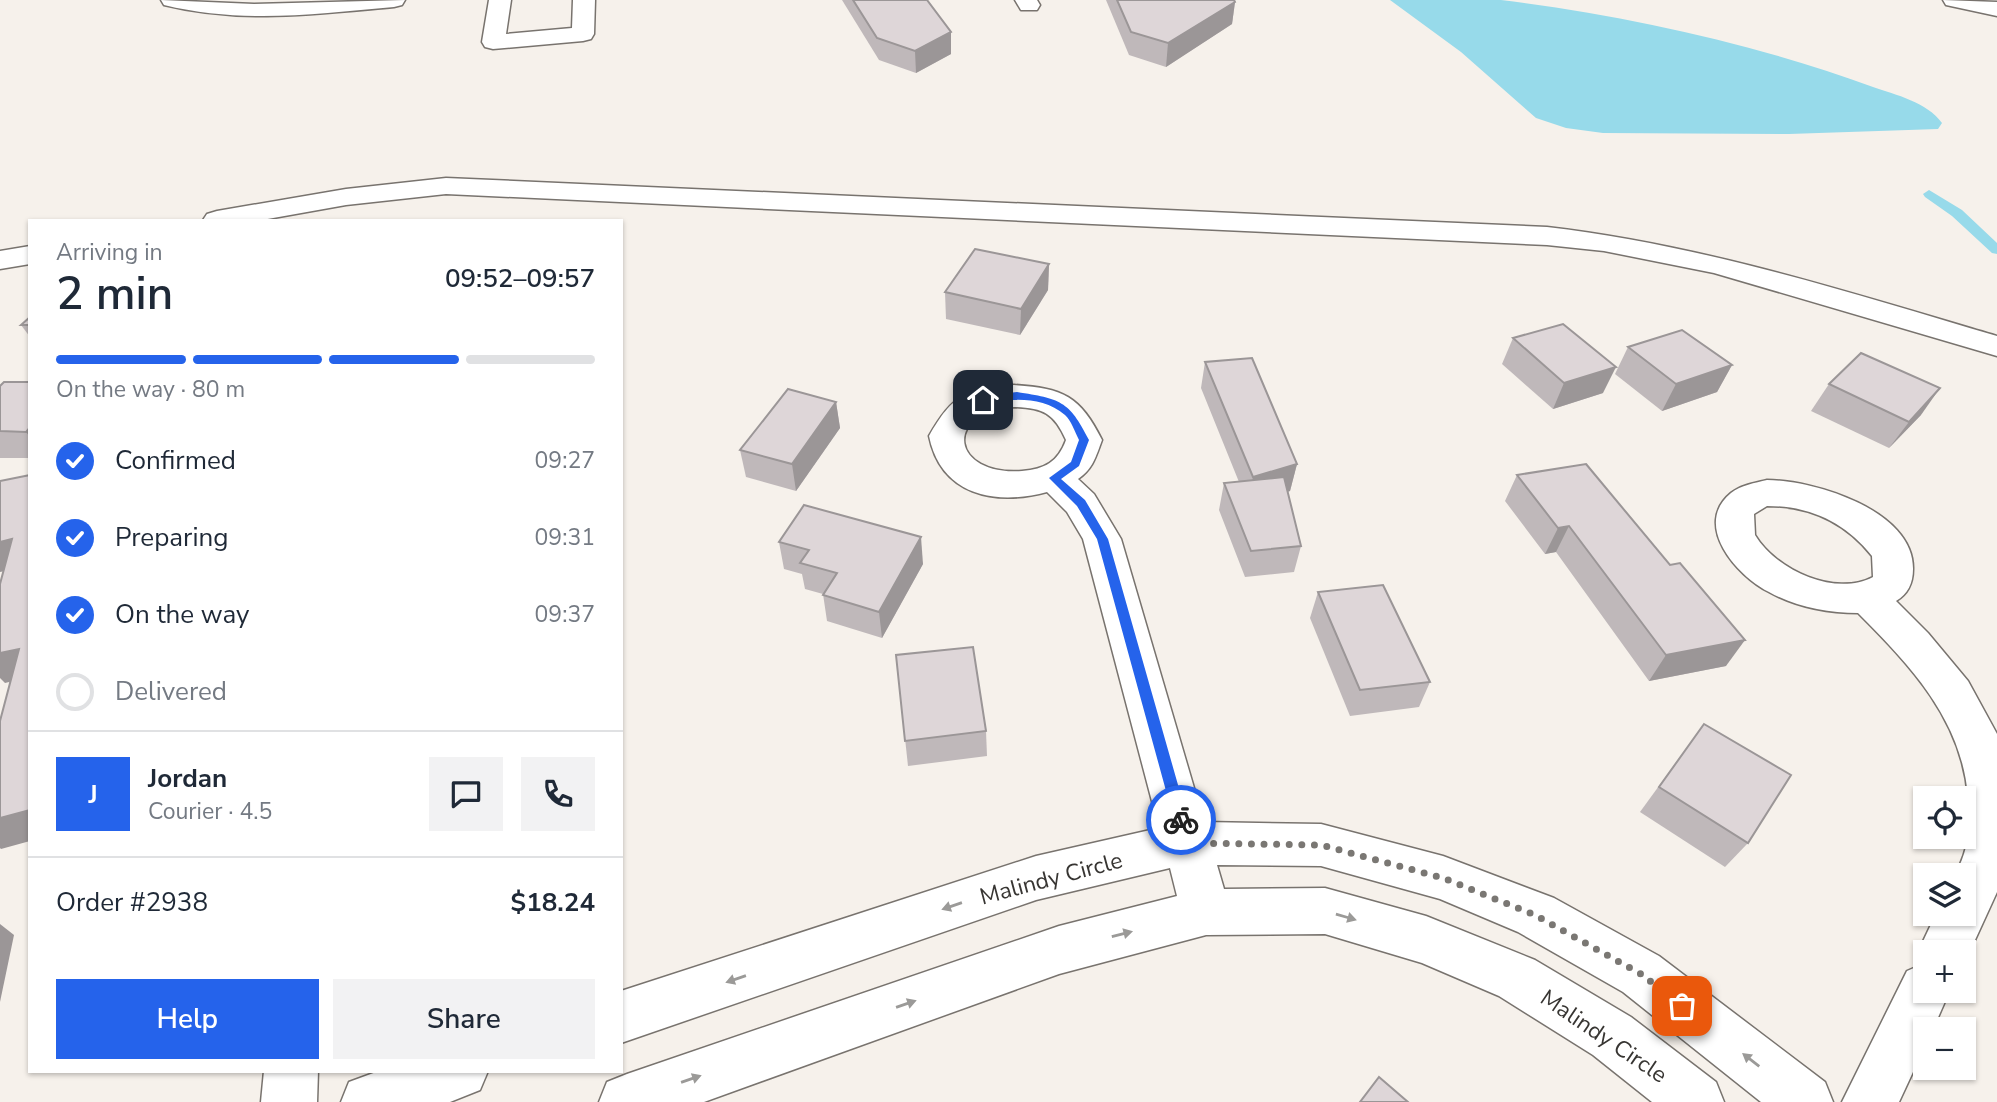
<!DOCTYPE html>
<meta charset="utf-8">
<style>
:root{--surface:#fff;--page:#f2f2f3;--text:#1f2937;--muted:#747a83;--line:#e0e1e3;--accent:#2563eb}
body{margin:0;font-family:"Nunito Sans",sans-serif;background:var(--page);color:var(--text);height:100vh;display:flex;flex-direction:column;font-size:26px;white-space:nowrap}
*{box-sizing:border-box;margin:0}
p{font-size:23px;color:var(--muted)}
.icon{flex:none;width:38px;height:38px;fill:none;stroke:currentColor;stroke-width:2;stroke-linecap:round;stroke-linejoin:round}
.map{position:relative;flex:1;overflow:hidden}
.sheet{position:absolute;left:28px;top:219px;width:595px;height:854px;display:flex;flex-direction:column;background:var(--surface);border-radius:0px;box-shadow:0 2px 5px #0004}
.sheet>*{flex:none}
.tools{position:absolute;left:1913px;top:786px;display:grid;gap:14px}
.tools a{display:grid;place-items:center;width:63px;height:63px;border-radius:0px;background:var(--surface);box-shadow:0 2px 5px #0004;font-size:35px}
.pin{position:absolute;display:grid;place-items:center;width:60px;height:60px;color:#fff;margin:-30px;border-radius:14px;box-shadow:0 4px 10px #0006}
.courier{position:absolute;display:grid;place-items:center;width:70px;height:70px;margin:-35px;border:5px solid #2563eb;border-radius:50%;background:#fff;color:#222;box-shadow:0 2px 9px #0007}
.headline em{font-style:normal;font-weight:600}
.headline div{display:flex;flex-direction:column-reverse}
.headline{display:flex;align-items:center;justify-content:space-between;height:119px;padding:0 28px}
h1{font-size:46px;font-weight:600;line-height:52px}
.bar{display:grid;grid-template-columns:repeat(4,1fr);gap:10px 7px;align-content:center;height:84px;padding:0 28px}
.bar i{height:9px;border-radius:5px;background:var(--line)}
.bar .active{background:var(--accent)}
.bar p{grid-column:span 4}
.line{display:flex;align-items:center;gap:18px;padding:0 28px;border-top:2px solid var(--line)}
.line div{flex:1}
.round{display:grid;place-items:center;flex:none;width:74px;height:74px;border-radius:0px;background:var(--page)}
ol{padding:0 28px;list-style:none}
li{display:flex;align-items:center;gap:21px;height:77px}
li p{margin-inline-start:auto}
li .icon{padding:7px;border-radius:50%;background:var(--accent);color:#fff;stroke-width:4}
li:last-child{color:var(--muted)}
li i{width:38px;height:38px;border:4px solid var(--line);border-radius:50%}
.button{display:flex;gap:14px;margin-top:auto;padding:14px 28px}
.button a{flex:1;height:80px;border-radius:0px;background:var(--accent);color:#fff;font-size:28px;font-weight:600;line-height:80px;text-align:center}
.button a+a{background:var(--page);color:var(--text)}
.map>svg:first-child{display:block}
</style>
<div class="map">
<svg width="1997" height="1102" viewBox="0 0 1997 1102">
<rect width="100%" height="100%" fill="#f6f1eb"/>
<path fill="#97daea" d="M 1390,0 C 1426,0 1465,0 1501,0 C 1624,15 1756,44 1873,87 C 1896,95 1927,102 1942,123 L 1938,129 L 1789,134 L 1603,133 L 1566,128 L 1536,118 L 1461,52 Z"/>
<g fill="none" stroke-linecap="round" stroke-linejoin="round">
<path fill="#97daea" fill-rule="evenodd" d="M 1929,190 L 1962,210 L 1997,243 L 1997,254 L 1992,253 L 1952,216 L 1925,197 L 1923,194 Z"/>
<g stroke="#78736e" stroke-width="3">
<g id="minor">
<path d="M 161,0 L 254,4 L 405,0 L 402,5 L 394,7 C 316,14 241,24 164,5 Z"/>
<path d="M 489,0 L 511,0 L 506,34 L 572,28 L 573,0 L 595,0 L 594,34 L 591,39 L 583,41 L 493,49 L 485,47 L 482,42 Z"/>
<path d="M 1015,0 L 1037,0 L 1040,5 L 1037,10 L 1021,10 Z"/>
<path d="M 1943,0 L 1997,2 L 1997,16 L 1946,5 Z"/>
<path d="M 446,178 L 1547,227 C 1702,245 1848,292 1997,336 L 1997,356 L 1714,273 L 1604,251 L 1547,245 L 446,194 L 346,205 L 262,220 L 203,220 L 207,214 L 217,211 L 346,189 Z"/>
<path d="M 30,246 L 30,264 L 0,269 L 0,251 Z"/>
<path d="M 1014,385 C 1063,388 1080,396 1102,440 C 1096,456 1093,469 1078,479 L 1094,494 L 1121,539 L 1204,822 L 1321,824 L 1443,856 L 1554,898 L 1659,956 L 1825,1082 L 1833,1102 L 1761,1102 L 1623,992 L 1518,932 L 1440,899 L 1321,866 L 1217,865 L 1224,889 L 1325,888 L 1426,916 L 1535,960 L 1631,1017 L 1716,1082 L 1724,1102 L 1652,1102 L 1593,1055 L 1499,996 L 1422,963 L 1325,934 L 1206,935 L 1059,974 L 704,1102 L 599,1102 L 607,1082 L 627,1074 L 1059,926 L 1177,896 L 1170,868 L 1036,900 L 621,1043 L 621,991 L 1036,856 L 1159,828 L 1083,539 L 1067,512 L 1047,492 C 994,506 941,495 929,436 C 953,394 966,389 1014,385 ZM 1014,407 C 1043,408 1054,413 1066,440 C 1058,462 1045,469 1022,471 C 952,476 941,413 1014,407 Z"/>
<path d="M 1767,480 C 1813,480 1914,510 1913,569 C 1913,583 1908,594 1896,601 L 1928,633 L 1968,681 L 1997,734 L 1997,892 L 1964,964 L 1964,952 L 1925,952 L 1925,990 L 1950,990 L 1933,1029 L 1925,1029 L 1925,1046 L 1899,1102 L 1842,1102 L 1907,971 L 1923,964 L 1918,952 L 1936,914 L 1964,914 L 1964,875 L 1955,875 C 1970,846 1970,829 1968,797 C 1962,720 1911,666 1858,613 C 1827,613 1796,607 1769,592 C 1737,576 1692,525 1731,493 C 1741,485 1755,483 1767,480 ZM 1767,506 C 1810,506 1845,522 1872,556 L 1873,577 C 1835,597 1776,570 1755,535 L 1754,514 Z"/>
<path d="M 264,1071 L 318,1071 L 317,1102 L 261,1102 Z"/>
<path d="M 379,1071 L 488,1071 L 480,1090 L 450,1102 L 341,1102 L 349,1082 Z"/>
</g>
</g>
<use href="#minor" fill="#fff" fill-rule="evenodd"/>
</g>
<g fill="#bfb8ba">
<path d="M 842,0 L 927,0 L 951,32 L 951,54 L 916,73 L 879,60 Z"/>
<path d="M 1106,0 L 1234,0 L 1235,2 L 1232,24 L 1166,67 L 1129,55 Z"/>
<path d="M 1049,264 L 1048,290 L 1020,335 L 946,319 L 945,292 Z"/>
<path d="M 30,317 L 30,337 L 21,325 Z"/>
<path d="M 1513,338 L 1603,393 L 1553,409 L 1502,364 Z"/>
<path d="M 1628,347 L 1732,365 L 1717,392 L 1662,411 L 1615,374 Z"/>
<path d="M 1205,362 L 1297,464 L 1290,491 L 1287,492 L 1301,546 L 1294,572 L 1245,577 L 1219,510 L 1224,483 L 1239,482 L 1201,388 Z"/>
<path d="M 30,382 L 30,458 L 0,458 L 0,386 Z"/>
<path d="M 1829,384 L 1921,415 L 1889,448 L 1811,411 Z"/>
<path d="M 836,402 L 840,428 L 796,491 L 746,477 L 740,450 Z"/>
<path d="M 1517,475 L 1726,666 L 1649,681 L 1556,552 L 1545,554 L 1505,501 Z"/>
<path d="M 779,542 L 923,564 L 882,638 L 827,621 L 823,594 L 805,589 L 802,574 L 784,569 Z"/>
<path d="M 1318,592 L 1430,682 L 1419,707 L 1350,716 L 1310,618 Z"/>
<path d="M 896,655 L 986,731 L 987,756 L 908,766 Z"/>
<path d="M 1704,724 L 1748,843 L 1725,867 L 1640,812 Z"/>
</g>
<g fill="#9b9697">
<path d="M 1235,2 L 1232,24 L 1166,67 L 1168,43 Z"/>
<path d="M 951,32 L 951,54 L 916,73 L 915,51 Z"/>
<path d="M 1049,264 L 1048,290 L 1020,335 L 1021,309 Z"/>
<path d="M 1732,365 L 1717,392 L 1662,411 L 1676,384 Z"/>
<path d="M 1616,367 L 1603,393 L 1553,409 L 1564,383 Z"/>
<path d="M 1940,388 L 1921,415 L 1889,448 L 1909,422 Z"/>
<path d="M 836,402 L 840,428 L 796,491 L 792,464 Z"/>
<path d="M 30,427 L 30,437 L 26,432 Z"/>
<path d="M 1297,464 L 1290,491 L 1248,504 L 1253,477 Z"/>
<path d="M 1569,526 L 1556,552 L 1545,554 L 1558,528 Z"/>
<path d="M 921,537 L 923,564 L 882,638 L 879,612 Z"/>
<path d="M 12,539 L 30,566 L 0,572 L 0,542 Z"/>
<path d="M 1745,640 L 1726,666 L 1649,681 L 1666,655 Z"/>
<path d="M 19,649 L 30,677 L 5,683 L 0,678 L 0,653 Z"/>
<path d="M 30,810 L 30,841 L 1,849 L 0,848 L 0,818 Z"/>
<path d="M 0,924 L 14,935 L 0,1002 Z"/>
</g>
<g fill="#ded6d8" stroke="#9b9697" stroke-width="2">
<path d="M 853,0 L 927,0 L 951,32 L 915,51 L 877,38 Z"/>
<path d="M 1117,0 L 1234,0 L 1235,2 L 1168,43 L 1131,32 Z"/>
<path d="M 975,249 L 1049,264 L 1021,309 L 945,292 Z"/>
<path d="M 30,317 L 30,325 L 21,325 Z"/>
<path d="M 1563,324 L 1616,367 L 1564,383 L 1513,338 Z"/>
<path d="M 1682,330 L 1732,365 L 1676,384 L 1628,347 Z"/>
<path d="M 1861,353 L 1940,388 L 1909,422 L 1829,384 Z"/>
<path d="M 1252,358 L 1297,464 L 1253,477 L 1205,362 Z"/>
<path d="M 4,382 L 30,382 L 30,427 L 26,432 L 0,431 L 0,386 Z"/>
<path d="M 788,389 L 836,402 L 792,464 L 740,450 Z"/>
<path d="M 1586,464 L 1670,565 L 1680,563 L 1745,640 L 1666,655 L 1569,526 L 1558,528 L 1517,475 Z"/>
<path d="M 30,475 L 30,810 L 0,818 L 0,721 L 19,649 L 0,653 L 0,584 L 12,539 L 0,542 L 0,481 Z"/>
<path d="M 1284,477 L 1301,546 L 1251,551 L 1224,483 Z"/>
<path d="M 804,505 L 921,537 L 879,612 L 823,595 L 837,573 L 800,563 L 809,550 L 779,542 Z"/>
<path d="M 1383,585 L 1430,682 L 1360,690 L 1318,592 Z"/>
<path d="M 973,647 L 986,731 L 905,741 L 896,655 Z"/>
<path d="M 1704,724 L 1791,775 L 1748,843 L 1659,787 Z"/>
<path d="M 1379,1077 L 1408,1102 L 1360,1102 Z"/>
</g>
<defs><path id="oneway-solid" d="M-6-.8H1V-3.2L6.5 0L1 3.2V.8H-6Z" transform="scale(1.75)"/></defs>
<g fill="#9b9a98">
<use href="#oneway-solid" transform="translate(952 906) rotate(161)"/>
<use href="#oneway-solid" transform="translate(1346 917) rotate(16)"/>
<use href="#oneway-solid" transform="translate(1122 934) rotate(-14)"/>
<use href="#oneway-solid" transform="translate(736 979) rotate(161)"/>
<use href="#oneway-solid" transform="translate(906 1004) rotate(-19)"/>
<use href="#oneway-solid" transform="translate(1751 1060) rotate(-142)"/>
<use href="#oneway-solid" transform="translate(691 1079) rotate(-19)"/>
</g>
<path fill="#2563eb" d="M 1017,392 C 1060,399 1069,400 1089,440 L 1079,466 L 1061,479 L 1085,500 L 1108,539 L 1188,820 L 1186,824 L 1176,824 L 1174,820 L 1097,539 L 1077,506 L 1049,478 L 1071,462 L 1079,440 C 1075,432 1071,420 1065,415 C 1042,395 1011,399 983,403 L 978,400 L 983,396 Z"/>
<g fill="none" stroke-linecap="round" stroke-linejoin="round">
<path stroke="#7a7773" stroke-width="7" stroke-dasharray="0 12.6" d="M 1181,820 L 1187,843 L 1321,845 L 1443,878 L 1535,915 L 1641,974 L 1682,1006"/>
</g>
<g text-anchor="middle" stroke-width="6" stroke-linejoin="round" paint-order="stroke">
<g font-size="23" fill="#373532" stroke="#fff">
<text transform="translate(1051 878) rotate(-15)" y="8">Malindy Circle</text>
<text transform="translate(1604 1036) rotate(34)" y="8">Malindy Circle</text>
</g>
</g>
</svg>
<div class="tools">
<a><svg class="icon" aria-label="locate" viewBox="0 0 24 24"><circle cx="12" cy="12" r="6"/><path d="M12 2v4M12 18v4M2 12h4M18 12h4"/></svg></a>
<a><svg class="icon" aria-label="layers" viewBox="0 0 24 24"><path d="M12 4l9 5-9 5-9-5zM3 14l9 5 9-5"/></svg></a>
<a>+</a>
<a>−</a>
</div>
<div class="pin" style="left:1682px;top:1006px;background:#ea580c"><svg class="icon" aria-label="bag" viewBox="0 0 24 24"><path d="M5 8h14l-1 12H6zM9 8a3 3 0 0 1 6 0"/></svg></div>
<div class="pin" style="left:983px;top:400px;background:#1f2937"><svg class="icon" aria-label="home" viewBox="0 0 24 24"><path d="M3 11l9-7 9 7M6 9v11h12V9"/></svg></div>
<div class="courier" style="left:1181px;top:820px"><svg class="icon" aria-label="bike" viewBox="0 0 24 24"><circle cx="6" cy="16" r="4"/><circle cx="18" cy="16" r="4"/><path d="M6 16l4-8h5l3 8M10 8l3 8H6M13 5h3"/></svg></div>
<section class="sheet">
<div class="headline"><div><h1>2 min</h1><p>Arriving in</p></div><em>09:52–09:57</em></div>
<div class="bar"><i class="active"></i><i class="active"></i><i class="active"></i><i></i><p>On the way · 80 m</p></div>
<ol>
<li><svg class="icon" aria-label="check" viewBox="0 0 24 24"><path d="M5 12l5 5 9-10"/></svg>Confirmed<p>09:27</p></li>
<li><svg class="icon" aria-label="check" viewBox="0 0 24 24"><path d="M5 12l5 5 9-10"/></svg>Preparing<p>09:31</p></li>
<li><svg class="icon" aria-label="check" viewBox="0 0 24 24"><path d="M5 12l5 5 9-10"/></svg>On the way<p>09:37</p></li>
<li><i></i>Delivered</li>
</ol>
<div class="line" style="height:126px"><b class="round" style="background:var(--accent);color:#fff">J</b><div><b>Jordan</b><p>Courier · 4.5</p></div><a class="round"><svg class="icon" aria-label="chat" viewBox="0 0 24 24"><path d="M4 5h16v11H9l-5 4z"/></svg></a><a class="round"><svg class="icon" aria-label="phone" viewBox="0 0 24 24"><path d="M5 4h4l2 5-3 2q2 4 5 5l2-3 5 2v4C11 20 4 13 5 4z"/></svg></a></div>
<div class="line" style="height:91px"><div>Order #2938</div><b>$18.24</b></div>
<div class="button"><a>Help</a><a>Share</a></div>
</section>
</div>
